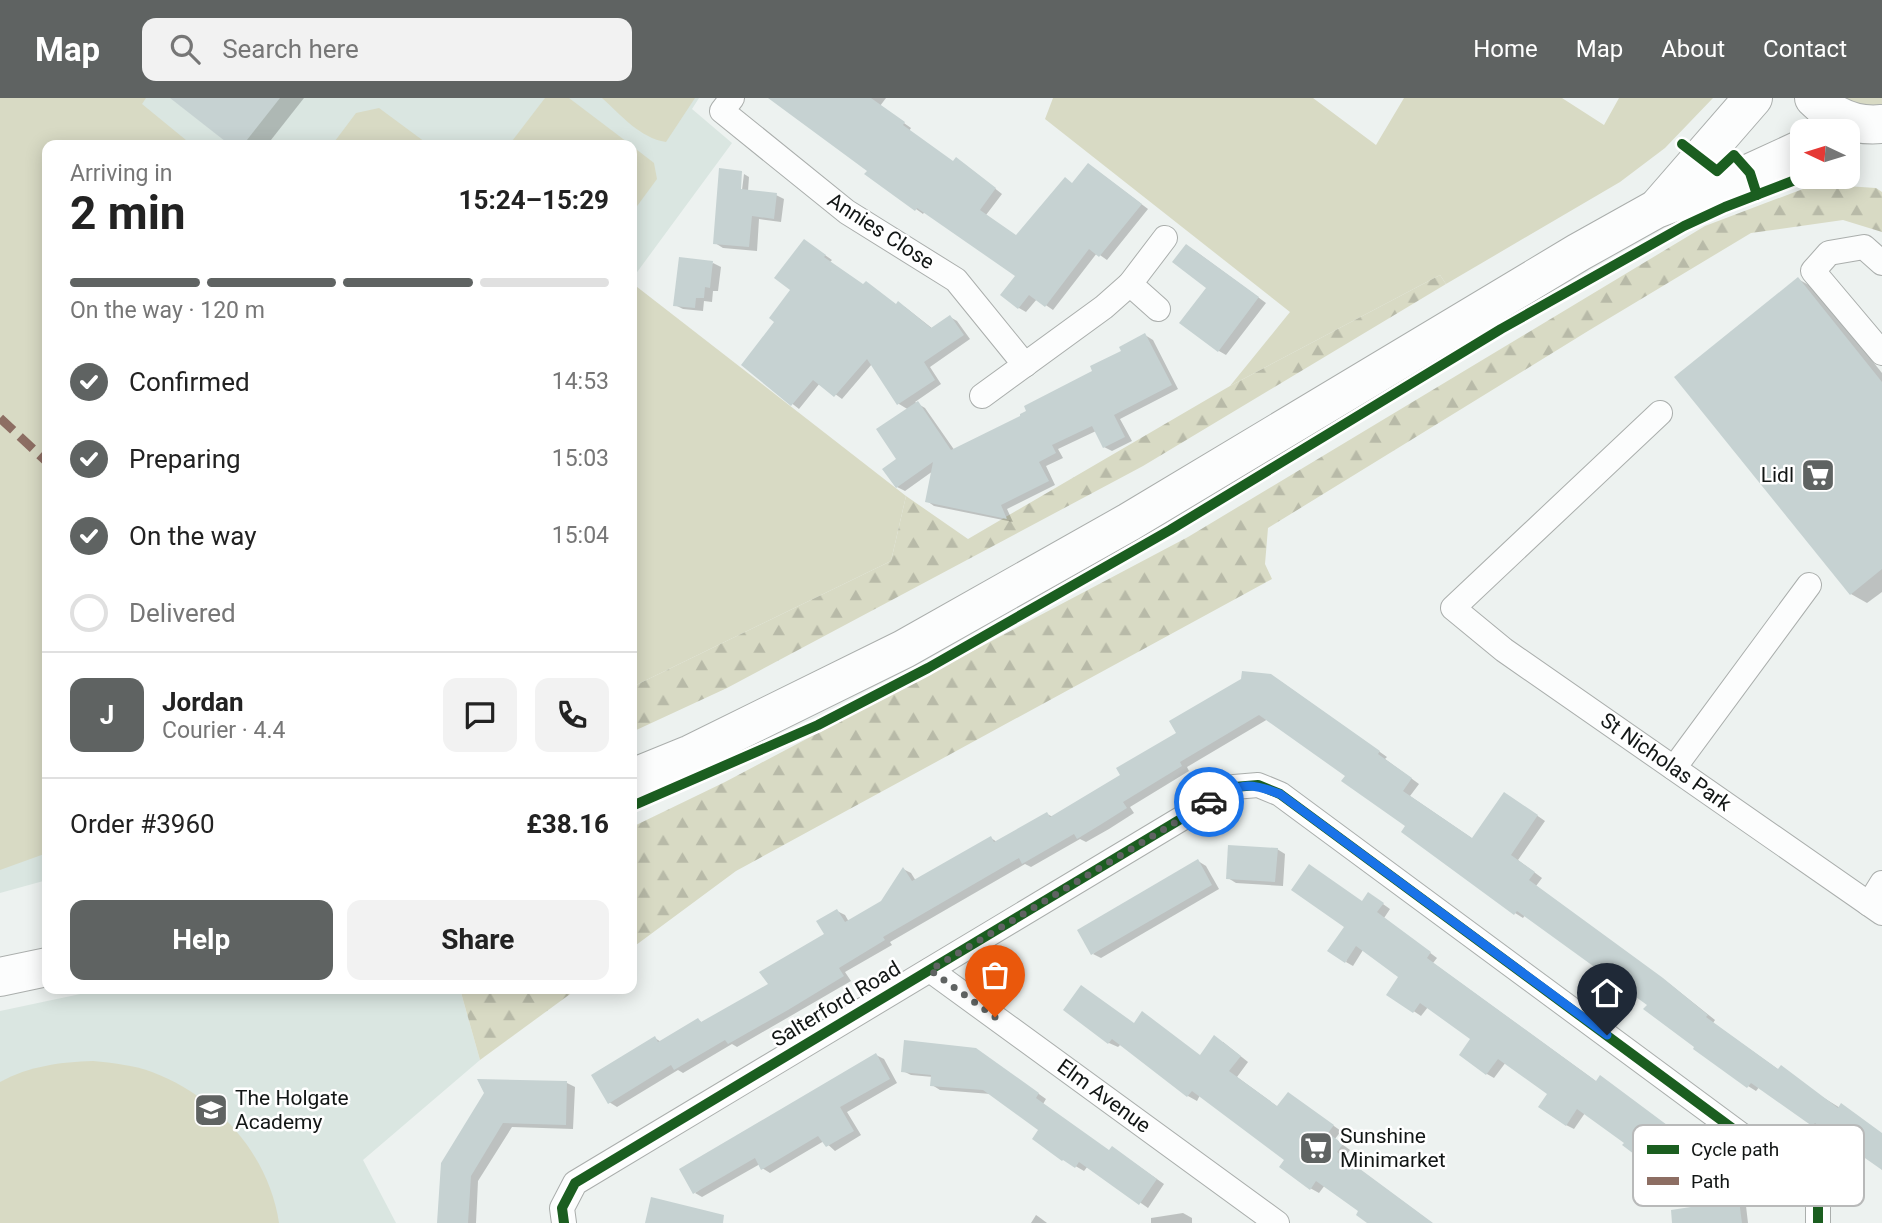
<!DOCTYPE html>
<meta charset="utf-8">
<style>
:root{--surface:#fff;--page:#f2f2f2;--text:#222;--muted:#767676;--line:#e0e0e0;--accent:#5f6362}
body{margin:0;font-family:Roboto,sans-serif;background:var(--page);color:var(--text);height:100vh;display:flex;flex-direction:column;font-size:26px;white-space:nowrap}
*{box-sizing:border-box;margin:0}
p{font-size:23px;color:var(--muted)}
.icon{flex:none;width:38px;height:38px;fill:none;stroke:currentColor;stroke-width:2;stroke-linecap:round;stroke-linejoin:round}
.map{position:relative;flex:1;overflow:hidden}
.sheet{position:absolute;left:42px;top:42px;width:595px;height:854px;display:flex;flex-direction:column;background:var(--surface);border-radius:14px;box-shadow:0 4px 18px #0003}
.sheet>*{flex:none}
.needle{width:46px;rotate:274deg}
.tools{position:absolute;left:1790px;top:21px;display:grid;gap:14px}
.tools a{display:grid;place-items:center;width:70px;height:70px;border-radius:14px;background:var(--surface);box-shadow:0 4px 18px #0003;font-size:35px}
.pin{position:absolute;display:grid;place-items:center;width:60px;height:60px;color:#fff;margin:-72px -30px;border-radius:50% 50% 50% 0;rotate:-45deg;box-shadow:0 0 7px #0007}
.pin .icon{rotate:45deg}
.courier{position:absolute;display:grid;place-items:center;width:70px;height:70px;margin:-35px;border:5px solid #1a73e8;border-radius:50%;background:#fff;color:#222;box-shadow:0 2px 9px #0007}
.head em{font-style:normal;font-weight:700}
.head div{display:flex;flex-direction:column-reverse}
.head{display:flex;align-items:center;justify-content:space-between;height:119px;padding:0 28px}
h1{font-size:46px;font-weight:700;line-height:52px}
.bar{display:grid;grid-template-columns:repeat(4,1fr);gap:10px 7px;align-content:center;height:84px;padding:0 28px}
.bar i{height:9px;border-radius:5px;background:var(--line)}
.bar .active{background:var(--accent)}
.bar p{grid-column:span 4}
.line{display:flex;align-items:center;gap:18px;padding:0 28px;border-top:2px solid var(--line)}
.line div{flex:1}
.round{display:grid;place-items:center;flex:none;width:74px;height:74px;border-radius:14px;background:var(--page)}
ol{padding:0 28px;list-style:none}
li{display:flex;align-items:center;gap:21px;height:77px}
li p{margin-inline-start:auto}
li .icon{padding:7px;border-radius:50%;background:var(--accent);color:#fff;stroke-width:4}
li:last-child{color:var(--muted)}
li i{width:38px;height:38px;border:4px solid var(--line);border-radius:50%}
.primary-button{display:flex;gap:14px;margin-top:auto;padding:14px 28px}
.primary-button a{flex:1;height:80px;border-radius:14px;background:var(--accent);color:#fff;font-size:28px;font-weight:700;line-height:80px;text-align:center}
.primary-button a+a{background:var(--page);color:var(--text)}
header{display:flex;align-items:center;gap:42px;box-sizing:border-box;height:98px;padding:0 35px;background:var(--accent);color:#fff}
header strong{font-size:33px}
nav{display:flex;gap:38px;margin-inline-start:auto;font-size:24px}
.search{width:490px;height:63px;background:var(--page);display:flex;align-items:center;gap:18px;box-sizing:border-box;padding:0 24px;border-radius:14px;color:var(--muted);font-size:26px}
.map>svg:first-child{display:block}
</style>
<header>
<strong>Map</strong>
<div class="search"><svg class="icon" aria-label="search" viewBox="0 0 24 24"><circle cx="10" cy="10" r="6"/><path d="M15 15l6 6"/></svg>Search here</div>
<nav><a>Home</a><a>Map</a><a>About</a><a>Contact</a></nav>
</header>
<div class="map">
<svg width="1882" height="1125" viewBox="0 0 1882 1125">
<defs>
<pattern id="forest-firs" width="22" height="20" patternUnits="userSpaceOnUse" patternTransform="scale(1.75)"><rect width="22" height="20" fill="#d8dac4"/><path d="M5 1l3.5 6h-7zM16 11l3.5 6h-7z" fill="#b8baa8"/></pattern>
</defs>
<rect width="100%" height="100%" fill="#edf2f0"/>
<g fill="#dae6e1">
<path d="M 0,0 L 699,0 L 692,11 L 732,45 L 632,181 L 632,47 L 47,47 L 47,782 L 0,795 Z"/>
<path d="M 104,891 L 460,891 L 480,962 L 363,1062 L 396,1125 L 0,1125 L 0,913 Z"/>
</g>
<g fill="#d8dac4">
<path d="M 0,0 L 146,0 L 142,6 L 192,47 L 47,47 L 47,755 L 0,772 Z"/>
<path d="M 545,0 L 569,0 L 631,47 L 509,47 Z"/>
<path d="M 602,0 L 695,0 L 666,44 C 640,40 621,17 602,0 Z"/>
<path d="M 1053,0 L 1313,0 L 1376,47 L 1404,0 L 1562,0 L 1604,27 L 1619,0 L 1713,0 L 1665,50 L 1620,84 L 1446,186 L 1440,177 L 1230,288 L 1290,214 L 1045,21 Z"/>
<path d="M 1836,0 L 1882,0 L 1882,7 L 1870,9 Z"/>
<path d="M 379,10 L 429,47 L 332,47 L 356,15 Z"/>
<path d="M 632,48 L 654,65 L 657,81 L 632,115 Z"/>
<path d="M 632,185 L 906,398 L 891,463 L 632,589 Z"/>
<path d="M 93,963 C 113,965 133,967 152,974 C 216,998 269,1056 279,1125 L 0,1125 L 0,984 C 29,968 61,964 93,963 Z"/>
</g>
<g fill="url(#forest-firs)">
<path d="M 1816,86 L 1876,90 L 1882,94 L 1882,134 L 1843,122 L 1751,135 L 1588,233 L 1268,430 L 1265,466 L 1272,481 L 736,773 L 632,850 L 632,729 L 725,684 L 1188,439 L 1705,128 Z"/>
<path d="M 1440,177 L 1446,186 L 1143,368 L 727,590 L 632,634 L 632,589 L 891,463 L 906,398 L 968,441 L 1230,288 Z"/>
<path d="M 460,891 L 577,891 L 480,962 Z"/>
</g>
<g fill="#0003">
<path d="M 177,0 L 304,0 L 267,47 L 233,47 L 176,2 Z"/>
<path d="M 777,0 L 886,0 L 880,8 L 911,30 L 909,33 L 954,65 L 964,66 L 1002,96 L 986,117 L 1017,139 L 1074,86 L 1095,71 L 1148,111 L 1107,162 L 1097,155 L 1053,212 L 1037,201 L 1026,214 L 1019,210 L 1018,178 L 925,113 L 923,116 L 916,111 L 866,76 L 869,72 Z"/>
<path d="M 721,72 L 743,75 L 740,75 L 738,99 L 741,100 L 744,76 L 749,79 L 748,93 L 776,97 L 784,101 L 781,124 L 759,121 L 757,153 L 723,150 L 715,145 Z"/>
<path d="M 811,147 L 832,162 L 830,164 L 864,188 L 897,207 L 905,209 L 933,231 L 950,219 L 957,223 L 970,241 L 930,269 L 941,286 L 915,304 L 925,310 L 955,353 L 1023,319 L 1095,274 L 1145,237 L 1153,242 L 1178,291 L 1120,321 L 1132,343 L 1112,353 L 1104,349 L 1096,333 L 1058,351 L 1063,360 L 1046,368 L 1055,387 L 1007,411 L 1013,424 L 934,408 L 927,403 L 933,373 L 905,393 L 897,389 L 898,361 L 909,312 L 899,306 L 872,266 L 842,301 L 820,285 L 799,311 L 743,267 L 776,224 Z"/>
<path d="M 1194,152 L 1266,205 L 1226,257 L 1219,253 L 1209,189 Z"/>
<path d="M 713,165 L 721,169 L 718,193 L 713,193 L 712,204 L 704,203 L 703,213 L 683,211 L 675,207 Z"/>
<path d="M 1798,181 L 1814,190 L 1882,275 L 1882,494 L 1867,505 L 1851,496 Z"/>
<path d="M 1280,583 L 1387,659 L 1385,661 L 1419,686 L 1410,698 L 1473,741 L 1513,701 L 1545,723 L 1518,762 L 1542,780 L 1536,788 L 1671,887 L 1715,922 L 1713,925 L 1779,972 L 1882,1036 L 1882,1060 L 1823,1029 L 1821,1031 L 1813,1027 L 1760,988 L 1756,993 L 1748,988 L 1646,911 L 1649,907 L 1525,817 L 1523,820 L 1515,815 L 1403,734 L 1407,728 L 1347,677 L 1268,621 L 1187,669 L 1189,673 L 1130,709 L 1134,715 L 1109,731 L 1086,744 L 1080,741 L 1031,769 L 1025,766 L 890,844 L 892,847 L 845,874 L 851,883 L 737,949 L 732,946 L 683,975 L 678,972 L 617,1009 L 609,1004 L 655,940 L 661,944 L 698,922 L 703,925 L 770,886 L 826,836 L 837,813 L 845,817 L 849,824 L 882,804 L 903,771 L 911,775 L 916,783 L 991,740 L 997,744 L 1047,716 L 1053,719 Z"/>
<path d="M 1277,751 L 1285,756 L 1283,788 L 1236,785 L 1228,780 Z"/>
<path d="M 1198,763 L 1206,768 L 1219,791 L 1101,860 L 1093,856 Z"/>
<path d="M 1376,801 L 1390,811 L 1384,820 L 1437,860 L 1433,865 L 1597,984 L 1606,984 L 1730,1074 L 1734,1104 L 1738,1104 L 1746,1108 L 1748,1125 L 1708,1125 L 1703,1091 L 1682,1076 L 1676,1084 L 1668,1080 L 1624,1047 L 1626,1044 L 1585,1015 L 1574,1031 L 1566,1027 L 1549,996 L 1506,964 L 1494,980 L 1487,976 L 1473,941 L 1428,909 L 1421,918 L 1388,896 L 1400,879 L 1363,852 L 1353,868 L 1346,864 L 1363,805 Z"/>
<path d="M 1065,911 L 1135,927 L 1201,958 L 1223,944 L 1248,964 L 1237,979 L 1278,1009 L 1296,1001 L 1341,1033 L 1335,1041 L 1350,1052 L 1344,1060 L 1432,1125 L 1370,1125 L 1361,1113 L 1325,1087 L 1319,1095 L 1310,1090 L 1287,1061 L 1200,997 L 1197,1003 L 1188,998 L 1121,946 L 1118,949 L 1109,945 Z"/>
<path d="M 876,957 L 884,961 L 897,985 L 847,1014 L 861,1037 L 835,1053 L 824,1043 L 770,1075 L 762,1070 L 760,1066 L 702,1099 L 695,1095 Z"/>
<path d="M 984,957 L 1046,1001 L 1043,1006 L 1110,1054 L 1120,1055 L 1164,1086 L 1148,1110 L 1088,1068 L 1084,1073 L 1072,1066 L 1040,1032 L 991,996 L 940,992 L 932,987 L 933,979 L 911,977 L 903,973 Z"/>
<path d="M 479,983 L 567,985 L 575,989 L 573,1031 L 512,1029 L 478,1083 L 476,1125 L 439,1125 L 486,996 Z"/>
<path d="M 1183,1115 L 1192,1120 L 1192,1125 L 1151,1125 L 1151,1120 Z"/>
<path d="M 1036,1117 L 1039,1119 L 1047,1125 L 1031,1125 Z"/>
</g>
<g fill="#c6d2d2">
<path d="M 170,0 L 280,0 L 243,47 L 230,47 Z"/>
<path d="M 768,0 L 871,0 L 905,24 L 903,27 L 953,63 L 956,59 L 996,90 L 980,112 L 1016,137 L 1065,79 L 1072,85 L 1088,65 L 1142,106 L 1099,159 L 1089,151 L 1045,209 L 1029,197 L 1018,211 L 1000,197 L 1015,178 L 917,110 L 915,113 L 864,76 L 867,73 Z"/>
<path d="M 719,70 L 742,73 L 741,91 L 777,95 L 774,121 L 752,118 L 749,149 L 713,146 Z"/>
<path d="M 804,141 L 826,157 L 824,159 L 863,186 L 866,183 L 896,206 L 898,203 L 931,230 L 950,217 L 964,237 L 924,264 L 935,282 L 897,307 L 867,261 L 834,299 L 813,282 L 791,308 L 741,267 L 774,224 L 769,220 L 790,192 L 774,180 Z"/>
<path d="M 1186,146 L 1259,199 L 1218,254 L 1179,225 L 1206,190 L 1172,164 Z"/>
<path d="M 679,159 L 713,163 L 710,190 L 705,189 L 704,200 L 696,200 L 695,210 L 673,208 Z"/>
<path d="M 1798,179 L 1882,284 L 1882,471 L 1850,497 L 1674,279 Z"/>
<path d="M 1145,235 L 1172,287 L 1114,317 L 1125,339 L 1103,350 L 1092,328 L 1052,347 L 1056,355 L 1039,364 L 1049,383 L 1001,407 L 1007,421 L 925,404 L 933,364 L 896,390 L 882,371 L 896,361 L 876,331 L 918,303 L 951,352 L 1020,318 L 1020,316 L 1026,313 L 1024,308 L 1092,273 L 1090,268 L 1121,253 L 1119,249 Z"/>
<path d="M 1242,573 L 1271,576 L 1380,653 L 1378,656 L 1412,680 L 1403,693 L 1472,740 L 1504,694 L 1538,717 L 1511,757 L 1535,774 L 1529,782 L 1663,880 L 1708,917 L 1706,919 L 1778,971 L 1781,967 L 1838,1010 L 1841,1005 L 1882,1035 L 1882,1072 L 1815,1025 L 1812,1028 L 1751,985 L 1747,990 L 1693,951 L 1694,949 L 1643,911 L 1647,907 L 1517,813 L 1514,817 L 1401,734 L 1405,728 L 1341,683 L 1345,678 L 1259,617 L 1180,664 L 1182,668 L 1123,704 L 1127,710 L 1100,727 L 1077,741 L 1074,736 L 1022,766 L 1019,760 L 883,839 L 885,842 L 839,870 L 844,878 L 788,912 L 728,946 L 725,942 L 674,972 L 671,967 L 608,1006 L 591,977 L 655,938 L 658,944 L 698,920 L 701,924 L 768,886 L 759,874 L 824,836 L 816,823 L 837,811 L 845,824 L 881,803 L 903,769 L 912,783 L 991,738 L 994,744 L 1047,714 L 1050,719 L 1120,677 L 1116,670 L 1176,635 L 1169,623 L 1241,581 Z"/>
<path d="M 1228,747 L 1278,750 L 1275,784 L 1226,781 Z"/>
<path d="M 1198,761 L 1212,787 L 1091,857 L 1077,832 Z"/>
<path d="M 1309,766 L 1362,803 L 1368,794 L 1384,805 L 1377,814 L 1431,854 L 1427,860 L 1596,983 L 1600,977 L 1722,1068 L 1728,1104 L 1739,1102 L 1742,1125 L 1672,1125 L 1671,1112 L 1704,1107 L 1701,1092 L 1674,1072 L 1667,1081 L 1622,1047 L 1624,1045 L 1577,1011 L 1566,1028 L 1538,1009 L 1547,996 L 1498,961 L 1486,977 L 1459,957 L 1470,941 L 1420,905 L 1413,915 L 1386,897 L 1398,879 L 1356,848 L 1345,865 L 1327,853 L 1344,829 L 1291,792 Z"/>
<path d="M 1081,887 L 1134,925 L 1142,913 L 1200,957 L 1214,937 L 1241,958 L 1229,973 L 1277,1008 L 1288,994 L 1334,1027 L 1328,1035 L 1343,1046 L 1337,1054 L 1433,1125 L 1367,1125 L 1356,1117 L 1358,1113 L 1316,1083 L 1310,1092 L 1279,1069 L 1284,1062 L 1192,993 L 1187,999 L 1112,941 L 1108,946 L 1063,912 Z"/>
<path d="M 904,942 L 976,950 L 1039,995 L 1036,1000 L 1109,1052 L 1112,1048 L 1157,1081 L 1139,1107 L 1079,1064 L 1075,1070 L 1063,1062 L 1062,1063 L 1032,1041 L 1038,1032 L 983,992 L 930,988 L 931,977 L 901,974 Z"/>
<path d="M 876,955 L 890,981 L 840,1009 L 854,1033 L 826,1049 L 818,1038 L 761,1072 L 755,1060 L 693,1096 L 679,1071 Z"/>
<path d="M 477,981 L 567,983 L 566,1027 L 503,1025 L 471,1078 L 468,1125 L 437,1125 L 441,1065 L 484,995 Z"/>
<path d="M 651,1099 L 724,1117 L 723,1125 L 645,1125 Z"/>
</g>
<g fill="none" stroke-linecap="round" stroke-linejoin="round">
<g stroke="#aaaeac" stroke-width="26">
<g id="street">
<path d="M 732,0 L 722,13 L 847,114 L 956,182 L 1025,267"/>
<path d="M 1882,165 L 1864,149 L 1829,155 L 1813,173 L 1882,255"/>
<path d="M 1130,186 L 1158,211"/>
<path d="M 982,298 L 1104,209 L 1130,186 L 1165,140"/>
<path d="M 1660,315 L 1453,510 L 1504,552 L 1882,815"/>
<path d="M 1674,670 L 1809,487"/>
<path d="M 1869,806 L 1882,785"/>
<path d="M 930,872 L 1277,1125"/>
<path d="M 564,1125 L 562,1110 L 575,1085 L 1234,689 L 1258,687 L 1280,696 L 1809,1087 L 1818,1103 L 1818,1125"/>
</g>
</g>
<g stroke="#aaaeac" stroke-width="40">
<g id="primary">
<path d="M 1814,0 C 1833,19 1855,29 1882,26"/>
<path d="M 1660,107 L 1753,0"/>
<path d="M 632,680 L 691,656 L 904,551 L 1129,424 L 1579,154 L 1656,111 L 1750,75 L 1802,51"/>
<path d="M 0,879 L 47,869"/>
</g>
</g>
<use href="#street" stroke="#fcfdfd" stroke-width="24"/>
<use href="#primary" stroke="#fcfdfd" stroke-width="38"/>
<path stroke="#8d6e63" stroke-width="9" stroke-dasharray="18 9" stroke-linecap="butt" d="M 0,320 L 47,364"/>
<g stroke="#fff" stroke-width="15">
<g id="cycleway">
<path d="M 1682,46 L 1717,73 L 1734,57 L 1750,75 L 1757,97"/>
<path d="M 632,708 L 818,627 L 928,570 L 1170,432 L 1501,231 L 1684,128 L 1725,109 L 1803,79"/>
<path d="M 564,1125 L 562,1110 L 575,1085 L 1234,689 L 1258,687 L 1280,696 L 1809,1087 L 1818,1103 L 1818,1125"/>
</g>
</g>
<use href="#cycleway" stroke="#1b5e20" stroke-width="10"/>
</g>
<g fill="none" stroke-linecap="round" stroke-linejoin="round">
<path stroke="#5f6362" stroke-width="7" stroke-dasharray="0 12.6" d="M 995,919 L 930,872 L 1209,704"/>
<path stroke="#1a73e8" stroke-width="9" d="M 1209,704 C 1239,686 1247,683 1280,696 L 1607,937"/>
</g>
<defs>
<g id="supermarket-square" transform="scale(1.75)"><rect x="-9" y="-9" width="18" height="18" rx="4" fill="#5f6362" stroke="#fff"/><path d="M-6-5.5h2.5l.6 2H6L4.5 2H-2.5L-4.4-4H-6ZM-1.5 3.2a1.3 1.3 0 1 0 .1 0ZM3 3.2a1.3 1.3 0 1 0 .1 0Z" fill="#fff"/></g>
<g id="school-square" transform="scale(1.75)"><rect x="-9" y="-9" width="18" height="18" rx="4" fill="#5f6362" stroke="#fff"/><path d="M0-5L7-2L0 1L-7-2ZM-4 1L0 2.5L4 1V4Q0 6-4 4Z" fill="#fff"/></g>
</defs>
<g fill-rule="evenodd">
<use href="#supermarket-square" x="1818" y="377"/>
<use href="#school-square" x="211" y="1012"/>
<use href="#supermarket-square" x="1316" y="1050"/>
</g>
<g text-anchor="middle" stroke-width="5" stroke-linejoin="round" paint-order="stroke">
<g font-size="21" fill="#121615" stroke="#fff">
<text transform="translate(881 133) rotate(33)" y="7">Annies Close</text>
<text transform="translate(1666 664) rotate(35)" y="7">St Nicholas Park</text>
<text transform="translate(836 906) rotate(-31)" y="7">Salterford Road</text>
<text transform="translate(1104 998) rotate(36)" y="7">Elm Avenue</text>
</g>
<g font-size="21" fill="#121615" stroke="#fff" text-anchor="start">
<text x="1794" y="384" text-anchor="end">Lidl</text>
<text x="235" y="1007">The Holgate<tspan x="235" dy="24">Academy</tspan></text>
<text x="1340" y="1045">Sunshine<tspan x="1340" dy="24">Minimarket</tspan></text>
</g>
</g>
<rect x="1633" y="1027" width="231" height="81" rx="10" fill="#fff" stroke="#b8b9b9" stroke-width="2"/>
<rect x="1647" y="1047" width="32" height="9" fill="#1b5e20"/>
<rect x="1647" y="1079" width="32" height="8" fill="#8d6e63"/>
<g font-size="19" fill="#121615">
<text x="1691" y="1058">Cycle path</text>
<text x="1691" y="1090">Path</text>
</g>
</svg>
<div class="tools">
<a><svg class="needle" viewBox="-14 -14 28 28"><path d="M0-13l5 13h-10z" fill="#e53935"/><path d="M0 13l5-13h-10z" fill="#767676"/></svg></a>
</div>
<div class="pin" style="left:995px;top:919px;background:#ea580c"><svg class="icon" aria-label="bag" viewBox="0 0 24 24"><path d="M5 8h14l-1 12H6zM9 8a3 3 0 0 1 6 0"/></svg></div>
<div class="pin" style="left:1607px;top:937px;background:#1f2937"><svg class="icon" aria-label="home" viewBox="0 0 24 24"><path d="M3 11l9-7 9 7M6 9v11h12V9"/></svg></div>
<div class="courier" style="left:1209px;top:704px"><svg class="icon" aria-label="car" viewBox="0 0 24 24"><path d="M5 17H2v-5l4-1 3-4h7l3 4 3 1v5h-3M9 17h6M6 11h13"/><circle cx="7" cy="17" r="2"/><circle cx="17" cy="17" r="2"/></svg></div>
<section class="sheet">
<div class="head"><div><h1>2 min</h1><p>Arriving in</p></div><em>15:24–15:29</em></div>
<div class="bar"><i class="active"></i><i class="active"></i><i class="active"></i><i></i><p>On the way · 120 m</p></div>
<ol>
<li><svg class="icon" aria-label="check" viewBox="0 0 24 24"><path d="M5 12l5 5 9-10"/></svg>Confirmed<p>14:53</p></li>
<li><svg class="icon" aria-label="check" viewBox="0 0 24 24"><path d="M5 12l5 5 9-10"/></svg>Preparing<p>15:03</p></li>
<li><svg class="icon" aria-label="check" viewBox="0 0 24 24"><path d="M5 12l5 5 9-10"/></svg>On the way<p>15:04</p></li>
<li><i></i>Delivered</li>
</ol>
<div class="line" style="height:126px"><b class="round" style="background:var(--accent);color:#fff">J</b><div><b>Jordan</b><p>Courier · 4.4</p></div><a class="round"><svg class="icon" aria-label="chat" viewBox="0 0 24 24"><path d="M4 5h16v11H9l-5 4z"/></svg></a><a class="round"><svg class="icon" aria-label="phone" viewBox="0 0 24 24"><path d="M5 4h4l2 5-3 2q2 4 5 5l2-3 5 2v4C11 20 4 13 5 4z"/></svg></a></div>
<div class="line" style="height:91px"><div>Order #3960</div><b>£38.16</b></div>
<div class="primary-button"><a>Help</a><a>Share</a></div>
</section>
</div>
